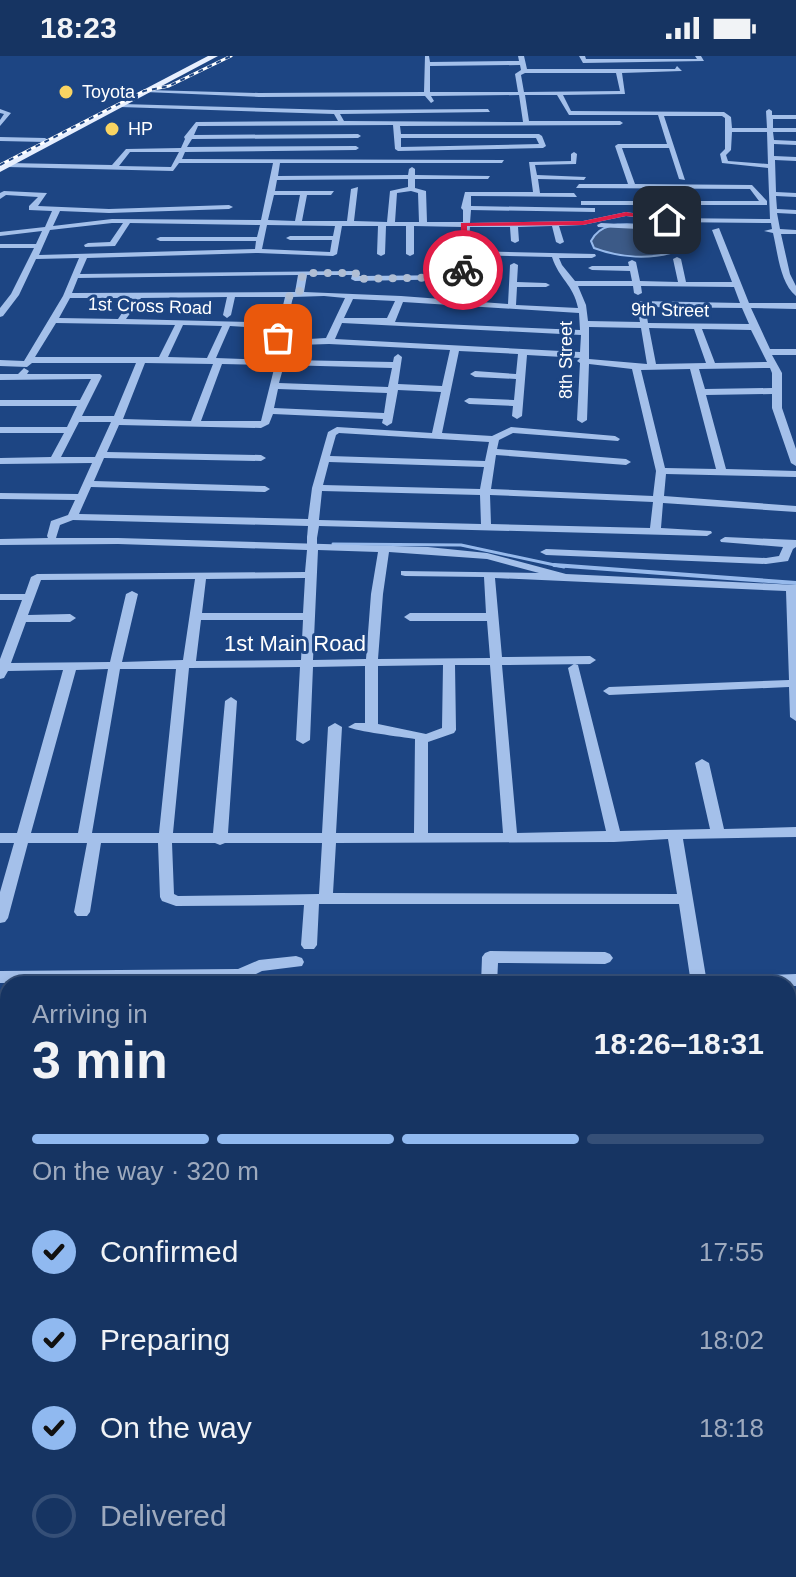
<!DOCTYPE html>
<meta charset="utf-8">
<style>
:root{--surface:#163462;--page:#233f6b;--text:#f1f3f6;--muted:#9eaabe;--line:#354f77;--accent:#90b9f0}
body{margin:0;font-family:Helvetica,sans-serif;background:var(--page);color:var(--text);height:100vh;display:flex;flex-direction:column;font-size:30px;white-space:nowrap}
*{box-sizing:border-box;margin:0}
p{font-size:26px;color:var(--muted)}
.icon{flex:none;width:44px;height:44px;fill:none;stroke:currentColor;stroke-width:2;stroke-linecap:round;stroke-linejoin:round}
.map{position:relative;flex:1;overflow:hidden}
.side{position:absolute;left:0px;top:920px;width:796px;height:602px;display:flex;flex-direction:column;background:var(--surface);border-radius:24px 24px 0 0;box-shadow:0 4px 12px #0003,0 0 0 2px var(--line)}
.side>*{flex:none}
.pin{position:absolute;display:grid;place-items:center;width:68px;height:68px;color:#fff;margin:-34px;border-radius:16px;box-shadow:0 4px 12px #0006}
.courier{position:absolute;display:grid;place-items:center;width:80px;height:80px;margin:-40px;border:6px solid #e11d48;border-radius:50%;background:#fff;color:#222;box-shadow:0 2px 10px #0007}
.headline em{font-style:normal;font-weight:700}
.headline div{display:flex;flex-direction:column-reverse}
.headline{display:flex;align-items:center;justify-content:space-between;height:136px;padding:0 32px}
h1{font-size:52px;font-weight:700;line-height:60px}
.bar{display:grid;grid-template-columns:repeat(4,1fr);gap:12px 8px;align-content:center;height:96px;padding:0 32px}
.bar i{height:10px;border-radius:6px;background:var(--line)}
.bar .selected{background:var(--accent)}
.bar p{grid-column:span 4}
ol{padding:0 32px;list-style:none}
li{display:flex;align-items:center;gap:24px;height:88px}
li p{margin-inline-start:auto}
li .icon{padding:8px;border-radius:50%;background:var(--accent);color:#111;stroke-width:4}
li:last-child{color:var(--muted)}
li i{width:44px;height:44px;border:4px solid var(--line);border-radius:50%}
.status{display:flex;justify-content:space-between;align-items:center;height:56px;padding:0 40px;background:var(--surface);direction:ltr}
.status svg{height:22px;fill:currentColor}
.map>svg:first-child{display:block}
</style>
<div class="status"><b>18:23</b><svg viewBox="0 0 49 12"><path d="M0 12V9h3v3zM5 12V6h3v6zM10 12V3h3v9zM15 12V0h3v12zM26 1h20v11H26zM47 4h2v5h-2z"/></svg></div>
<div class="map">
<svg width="796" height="1521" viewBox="0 0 796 1521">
<rect width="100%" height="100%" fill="#1d4583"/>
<path fill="#3c5a87" stroke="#97baec" stroke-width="2" d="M 649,169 L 679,172 L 677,195 C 651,204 620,202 594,192 L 591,185 C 602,163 628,169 649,169 Z"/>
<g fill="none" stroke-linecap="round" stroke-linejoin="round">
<path stroke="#97baec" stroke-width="3" d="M 333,488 L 461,489 L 564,511"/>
<path stroke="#97baec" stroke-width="4" d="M 554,509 L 796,527"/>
<g fill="#a4c0ea" fill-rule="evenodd">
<path d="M 425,0 L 429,0 L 430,6 L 519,5 L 518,0 L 524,0 L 527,13 L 675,13 L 677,10 L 682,15 L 622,17 L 625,38 L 563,39 L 571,55 L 724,56 L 731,61 L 732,72 L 767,72 L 766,55 L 769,53 L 772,55 L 772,59 L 796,59 L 796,63 L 773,63 L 773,72 L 796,72 L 796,76 L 773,76 L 774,84 L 796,85 L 796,89 L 774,88 L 774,100 L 796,101 L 796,105 L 775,104 L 776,136 L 796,137 L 796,141 L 776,140 L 777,153 L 796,154 L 796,158 L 777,157 L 780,173 L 796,174 L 796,178 L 781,178 L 790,218 L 796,230 L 796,240 C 780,227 778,198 773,177 L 764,175 L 772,173 L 771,167 L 667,166 L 626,160 L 583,169 L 559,170 L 564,186 L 560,188 L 556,186 L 552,170 L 518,171 L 519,185 L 515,187 L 511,185 L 510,171 L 470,171 L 468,195 L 595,198 L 596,200 L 592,202 L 559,202 L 562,209 L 575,225 L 632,225 L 630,215 L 592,214 L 588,212 L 592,210 L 629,210 L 628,206 L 632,204 L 636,206 L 640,225 L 678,226 L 673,203 L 677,201 L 681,203 L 686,226 L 732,226 L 712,174 L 719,172 L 749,247 L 796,247 L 796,253 L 751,252 L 770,293 L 796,293 L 796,299 L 772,299 L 782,317 L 782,352 L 796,393 L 796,410 L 791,407 L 772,352 L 772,338 L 706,339 L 726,413 L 796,415 L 796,421 L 666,418 L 664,440 L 796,450 L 796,456 L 663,447 L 661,472 L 711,475 L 712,477 L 707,480 L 319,470 L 317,482 L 312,485 L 307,482 L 308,470 L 73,464 L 60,469 L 56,482 L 118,482 L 428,491 L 487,497 L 566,518 L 796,529 L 796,665 L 790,661 L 789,631 L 609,639 L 603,635 L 609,631 L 789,624 L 786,535 L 495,522 L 502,601 L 590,600 L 596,604 L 590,608 L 502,609 L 517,777 L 606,775 L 568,612 L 574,608 L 578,609 L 620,775 L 710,773 L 695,707 L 702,703 L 709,707 L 724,773 L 796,771 L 796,781 L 683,783 L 706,921 L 796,918 L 796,930 L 662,928 L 664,924 L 690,921 L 679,848 L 319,848 L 317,889 L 314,893 L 304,893 L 301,889 L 304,849 L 176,850 L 162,845 L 160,841 L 158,787 L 101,787 L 90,856 L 87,860 L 77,860 L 74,856 L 87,787 L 28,787 L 8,862 L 5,866 L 0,867 L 0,836 L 14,787 L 0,787 L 0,777 L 17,777 L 63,614 L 8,615 L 4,622 L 0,623 L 0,603 L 22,544 L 0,544 L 0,538 L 25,538 L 31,521 L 37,518 L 305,516 L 307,494 L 118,488 L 0,489 L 0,483 L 48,482 L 47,480 L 51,465 L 68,459 L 75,444 L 0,443 L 0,437 L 78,438 L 92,407 L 0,408 L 0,402 L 51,401 L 64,377 L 0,377 L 0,371 L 67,371 L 77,350 L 0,350 L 0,344 L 80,344 L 91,323 L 0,324 L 0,318 L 18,318 L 24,312 L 29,315 L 27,318 L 100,318 L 102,320 L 82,360 L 114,360 L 136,307 L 32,307 L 27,311 L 0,310 L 0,304 L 24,305 L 63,240 L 79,202 L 36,203 L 19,239 L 3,260 L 0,261 L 0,252 L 11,238 L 34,192 L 0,192 L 0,188 L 36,188 L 42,175 L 0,180 L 0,176 L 45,171 L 52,155 L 29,154 L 29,150 L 38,141 L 6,139 L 0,143 L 0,137 L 4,135 L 47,137 L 38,150 L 109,153 L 229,149 L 233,151 L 229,153 L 109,157 L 60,155 L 53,170 L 112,163 L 261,164 L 273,107 L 179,107 L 173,115 L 7,111 L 4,109 L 7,107 L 112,109 L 126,93 L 181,92 L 185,83 L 184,81 L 196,66 L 338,65 L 334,58 L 120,51 L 122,48 L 336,54 L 488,53 L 490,56 L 340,58 L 344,65 L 523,66 L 519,39 L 431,40 L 434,45 L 431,47 L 425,40 L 259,41 L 145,36 L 148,34 L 259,37 L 424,36 ZM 520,9 L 521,14 L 515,18 L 518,36 L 430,36 L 430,10 ZM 525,17 L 616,17 L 620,35 L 524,36 L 521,19 ZM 525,39 L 557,39 L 569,59 L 658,59 L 667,88 L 618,88 L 615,90 L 628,128 L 579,128 L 576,132 L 750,133 L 759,145 L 581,145 L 581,149 L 767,149 L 767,145 L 752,129 L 635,128 L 622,92 L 669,92 L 679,123 L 685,124 L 664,60 L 722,60 L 725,62 L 725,93 L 720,98 L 722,107 L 768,112 L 770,163 L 667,162 L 626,156 L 583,165 L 470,167 L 471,154 L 595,156 L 595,152 L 592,152 L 471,150 L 471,140 L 577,141 L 574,137 L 540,137 L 538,123 L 584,124 L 586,121 L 537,119 L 535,109 L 576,108 L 577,98 L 574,96 L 571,98 L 571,105 L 529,106 L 533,136 L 465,136 L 461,152 L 463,154 L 463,166 L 427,166 L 426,135 L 415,132 L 415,123 L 488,123 L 490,120 L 415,119 L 415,113 L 412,111 L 409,113 L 408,119 L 278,120 L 280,107 L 502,107 L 504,104 L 182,103 L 185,96 L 356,94 L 359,92 L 356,90 L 187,91 L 192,83 L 358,82 L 361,80 L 358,78 L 194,79 L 198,70 L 393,69 L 395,93 L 398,95 L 543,92 L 546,90 L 542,80 L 539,78 L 401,78 L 400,70 L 620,69 L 623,67 L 620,65 L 529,65 ZM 732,76 L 767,76 L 768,108 L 728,105 L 726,99 L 731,94 ZM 401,82 L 536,82 L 539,88 L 401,91 ZM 130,96 L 179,96 L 171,111 L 119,110 ZM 408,123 L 408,131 L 390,135 L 387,166 L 354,165 L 358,131 L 351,133 L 347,165 L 302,165 L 307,139 L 331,139 L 334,135 L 275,135 L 277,124 ZM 411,135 L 418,137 L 419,166 L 395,166 L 397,137 ZM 274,139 L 300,139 L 295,165 L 268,164 ZM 112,167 L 123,167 L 110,186 L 88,187 L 84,189 L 85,191 L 115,190 L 130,167 L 260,169 L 257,181 L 160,181 L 156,183 L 160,185 L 256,185 L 255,193 L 39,199 L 50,174 ZM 267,169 L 335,170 L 333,180 L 290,180 L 286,182 L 290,184 L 332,184 L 330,196 L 262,193 ZM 342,170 L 378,170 L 377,198 L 381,200 L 385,198 L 386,170 L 406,170 L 406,198 L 410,200 L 414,198 L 414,170 L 462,171 L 459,219 L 359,220 L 360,217 L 356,215 L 80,218 L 87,202 L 258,197 L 333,200 L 337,198 ZM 468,199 L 552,201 C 559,223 573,228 578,252 L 516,249 L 517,231 L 546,231 L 550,229 L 546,227 L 517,226 L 518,209 L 514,207 L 510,209 L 508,248 L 401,240 L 304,236 L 307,219 L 352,219 L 351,223 L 355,225 L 463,223 L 467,221 ZM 298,219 L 295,236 L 72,237 L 78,222 ZM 578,230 L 633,230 L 634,237 L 638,239 L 642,237 L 641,230 L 734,231 L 740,247 L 640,245 L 636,248 L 640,251 L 742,252 L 749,268 L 648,267 L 647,261 L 643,258 L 639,261 L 640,266 L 588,265 L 586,249 ZM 324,240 L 345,242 L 326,282 L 292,284 L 279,303 L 293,241 ZM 227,241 L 223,259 L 227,262 L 231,259 L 235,241 L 285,241 L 270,304 L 216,302 L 230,270 L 246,271 L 250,268 L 249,266 L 126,263 L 141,242 ZM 70,242 L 132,242 L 118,263 L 59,262 ZM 353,243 L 395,245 L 387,262 L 344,262 ZM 403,246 L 579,257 L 580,274 L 395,266 ZM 56,267 L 175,269 L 159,301 L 35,301 ZM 342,267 L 581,279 L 580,296 L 335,283 ZM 183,269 L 222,270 L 207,302 L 168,301 ZM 589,271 L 641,272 L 647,308 L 589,303 ZM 649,272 L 694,273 L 706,307 L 656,308 ZM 702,273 L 751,274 L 767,306 L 715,307 ZM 329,288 L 450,294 L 442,330 L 398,328 L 402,301 L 398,298 L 394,301 L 393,306 L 289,304 L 298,289 ZM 459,295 L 518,298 L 516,318 L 475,315 L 470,318 L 475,321 L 516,323 L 514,344 L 469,342 L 464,345 L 469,348 L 513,350 L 512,360 L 517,363 L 522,360 L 527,299 L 580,302 L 577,305 L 580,307 L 577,364 L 582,367 L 587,364 L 589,308 L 632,313 L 656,415 L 653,440 L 491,433 L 496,399 L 626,409 L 631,406 L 626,403 L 497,393 L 499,384 L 513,377 L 618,385 L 620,383 L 615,380 L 511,371 L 492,380 L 442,377 ZM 145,307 L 213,308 L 191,365 L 123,363 ZM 222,308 L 275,309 L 261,365 L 201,365 ZM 284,309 L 392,312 L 388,331 L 279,327 ZM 770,312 L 772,317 L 772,332 L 705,333 L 699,313 ZM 690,313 L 716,413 L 665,412 L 641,314 ZM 278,333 L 387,337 L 384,357 L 274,352 ZM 398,334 L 441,336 L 432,377 L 337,371 L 328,376 L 312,432 L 308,463 L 79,458 L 91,431 L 265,436 L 270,433 L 265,430 L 94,425 L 104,402 L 261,405 L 266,402 L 261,399 L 107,396 L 119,369 L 261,372 L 269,368 L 273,358 L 383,363 L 382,367 L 387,370 L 392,367 ZM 79,366 L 111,366 L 95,401 L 61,401 ZM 339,377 L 489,386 L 485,405 L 330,400 L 336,379 ZM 329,406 L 484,411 L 480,433 L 323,429 ZM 322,435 L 480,439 L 481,468 L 319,464 ZM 490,439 L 653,446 L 650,472 L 491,468 ZM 318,494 L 378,496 L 371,538 L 366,603 L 313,604 ZM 389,496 L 487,503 L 539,517 L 401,515 L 401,519 L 405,520 L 484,521 L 486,557 L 410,557 L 404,561 L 410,565 L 487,565 L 490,602 L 378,603 L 383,538 ZM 305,522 L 303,557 L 202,557 L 206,523 ZM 195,523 L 183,604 L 122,606 L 138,538 L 132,535 L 126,538 L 110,606 L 11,607 L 26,566 L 70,566 L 76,562 L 70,558 L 28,559 L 41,524 ZM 201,564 L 303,564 L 301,604 L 196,605 ZM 443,609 L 442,672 L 426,678 L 378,668 L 378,610 ZM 455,609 L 490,609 L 503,777 L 428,777 L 428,686 L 454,677 L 456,674 ZM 365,610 L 365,667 L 355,667 L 348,671 C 355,675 402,681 415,683 L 414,777 L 336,777 L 342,671 L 335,667 L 328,671 L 322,777 L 228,777 L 237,645 L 231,641 L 225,645 L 213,777 L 173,777 L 189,612 L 300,611 L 296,684 L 303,688 L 310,684 L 313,611 ZM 108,613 L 78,777 L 31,777 L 76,614 ZM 120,613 L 176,613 L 159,777 L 92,777 ZM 668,783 L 677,838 L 333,837 L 336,787 L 614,786 ZM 172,787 L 215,787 L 220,789 L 225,787 L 322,787 L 319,838 L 178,840 L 174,838 Z"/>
<path d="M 579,0 L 585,0 L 586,3 L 697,3 L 695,0 L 701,0 L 704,5 L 583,7 Z"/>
<path d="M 0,53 L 11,57 L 0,70 L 0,64 L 4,58 L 0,57 Z"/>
<path d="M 0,81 L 45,82 L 48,84 L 45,86 L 0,85 Z"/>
<path d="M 601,167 L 680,171 L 684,173 L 680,175 L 598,171 L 597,169 Z"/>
<path d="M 725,481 L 796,484 L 796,491 L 793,493 L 788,505 L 766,508 L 546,499 L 540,496 L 546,493 L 766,502 L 779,500 L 783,491 L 721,486 L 720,484 Z"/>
<path d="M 490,895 L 605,896 L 610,898 L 613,902 L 610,906 L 605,908 L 498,907 L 497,928 L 481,928 L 482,901 L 485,897 Z"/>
<path d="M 296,900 L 302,902 L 304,906 L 302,910 L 262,915 L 248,922 L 247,928 L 231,928 L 231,925 L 0,927 L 0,915 L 238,913 L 259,904 Z"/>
<rect x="788" y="993" width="8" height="12"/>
<path d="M 0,997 L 8,997 L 8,1009 L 0,1011 Z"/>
<rect x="788" y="1155" width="8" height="16"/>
<rect x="0" y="1256" width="8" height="18"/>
<rect x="788" y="1262" width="8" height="18"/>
<path d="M 8,1395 L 8,1454 L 0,1458 L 0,1399 Z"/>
<rect x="0" y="1466" width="8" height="22"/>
<rect x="264" y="1514" width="22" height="7"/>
<rect x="391" y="1514" width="22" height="7"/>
</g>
<g fill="#e7effe" fill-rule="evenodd">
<path d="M 208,0 L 218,0 L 0,116 L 0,109 Z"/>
<path d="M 0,1089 L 8,1091 L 8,1117 L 0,1114 Z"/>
<path d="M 8,1139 L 8,1167 L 0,1170 L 0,1142 Z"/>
<path d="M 545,1514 L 583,1514 L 586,1521 L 548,1521 Z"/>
</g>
<g stroke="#fff" stroke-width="3">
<path id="rail" d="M 0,109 L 144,35 L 169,30 L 231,0"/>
</g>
<use href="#rail" stroke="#1d4583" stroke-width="2" stroke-dasharray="5" stroke-linecap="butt"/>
<path stroke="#a4c0ea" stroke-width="10" d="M 312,482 L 312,494"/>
</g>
<path fill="#e11d48" d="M 626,156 L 671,164 L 626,160 L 583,169 L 467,170 L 467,214 L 460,214 L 461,167 L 583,165 Z"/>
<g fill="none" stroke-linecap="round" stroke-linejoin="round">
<path stroke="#b0bed4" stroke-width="8" stroke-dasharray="0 14.4" d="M 278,282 L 290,238 L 299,238 L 303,217 L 356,217 L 355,223 L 463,221 L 463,214"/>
</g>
<g fill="#f9d462" stroke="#1d4583" stroke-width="3">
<circle cx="66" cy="36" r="8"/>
<circle cx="112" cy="73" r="8"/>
</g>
<g text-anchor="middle" stroke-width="6" stroke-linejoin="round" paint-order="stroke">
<g font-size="18" fill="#fff" stroke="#1d4583" text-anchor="start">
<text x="82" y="42">Toyota</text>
<text x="128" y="79">HP</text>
</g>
<g font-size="18" fill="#fff" stroke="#1d4583">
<text transform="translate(150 250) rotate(2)" y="6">1st Cross Road</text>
<text transform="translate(670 254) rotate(1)" y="6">9th Street</text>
<text transform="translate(566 304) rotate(-90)" y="6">8th Street</text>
</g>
<g font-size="22" fill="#fff" stroke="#1d4583">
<text x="295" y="595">1st Main Road</text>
</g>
</g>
</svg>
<div class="pin" style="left:278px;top:282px;background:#ea580c"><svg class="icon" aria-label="bag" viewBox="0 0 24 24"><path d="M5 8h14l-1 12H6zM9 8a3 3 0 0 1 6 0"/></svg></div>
<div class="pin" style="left:667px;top:164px;background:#1f2937"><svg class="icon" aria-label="home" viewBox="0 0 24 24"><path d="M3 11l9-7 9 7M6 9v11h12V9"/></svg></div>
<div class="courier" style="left:463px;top:214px"><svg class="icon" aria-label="bike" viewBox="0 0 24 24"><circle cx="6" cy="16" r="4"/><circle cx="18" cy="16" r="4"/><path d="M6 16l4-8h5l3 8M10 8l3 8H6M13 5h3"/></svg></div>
<section class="side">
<div class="headline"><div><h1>3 min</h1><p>Arriving in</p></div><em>18:26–18:31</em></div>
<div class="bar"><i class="selected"></i><i class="selected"></i><i class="selected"></i><i></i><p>On the way · 320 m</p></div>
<ol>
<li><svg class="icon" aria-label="check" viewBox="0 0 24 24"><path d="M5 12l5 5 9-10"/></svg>Confirmed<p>17:55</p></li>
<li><svg class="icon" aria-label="check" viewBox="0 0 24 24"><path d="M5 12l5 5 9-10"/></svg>Preparing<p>18:02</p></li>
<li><svg class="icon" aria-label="check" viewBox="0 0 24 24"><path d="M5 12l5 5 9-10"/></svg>On the way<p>18:18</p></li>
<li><i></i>Delivered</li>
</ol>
</section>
</div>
